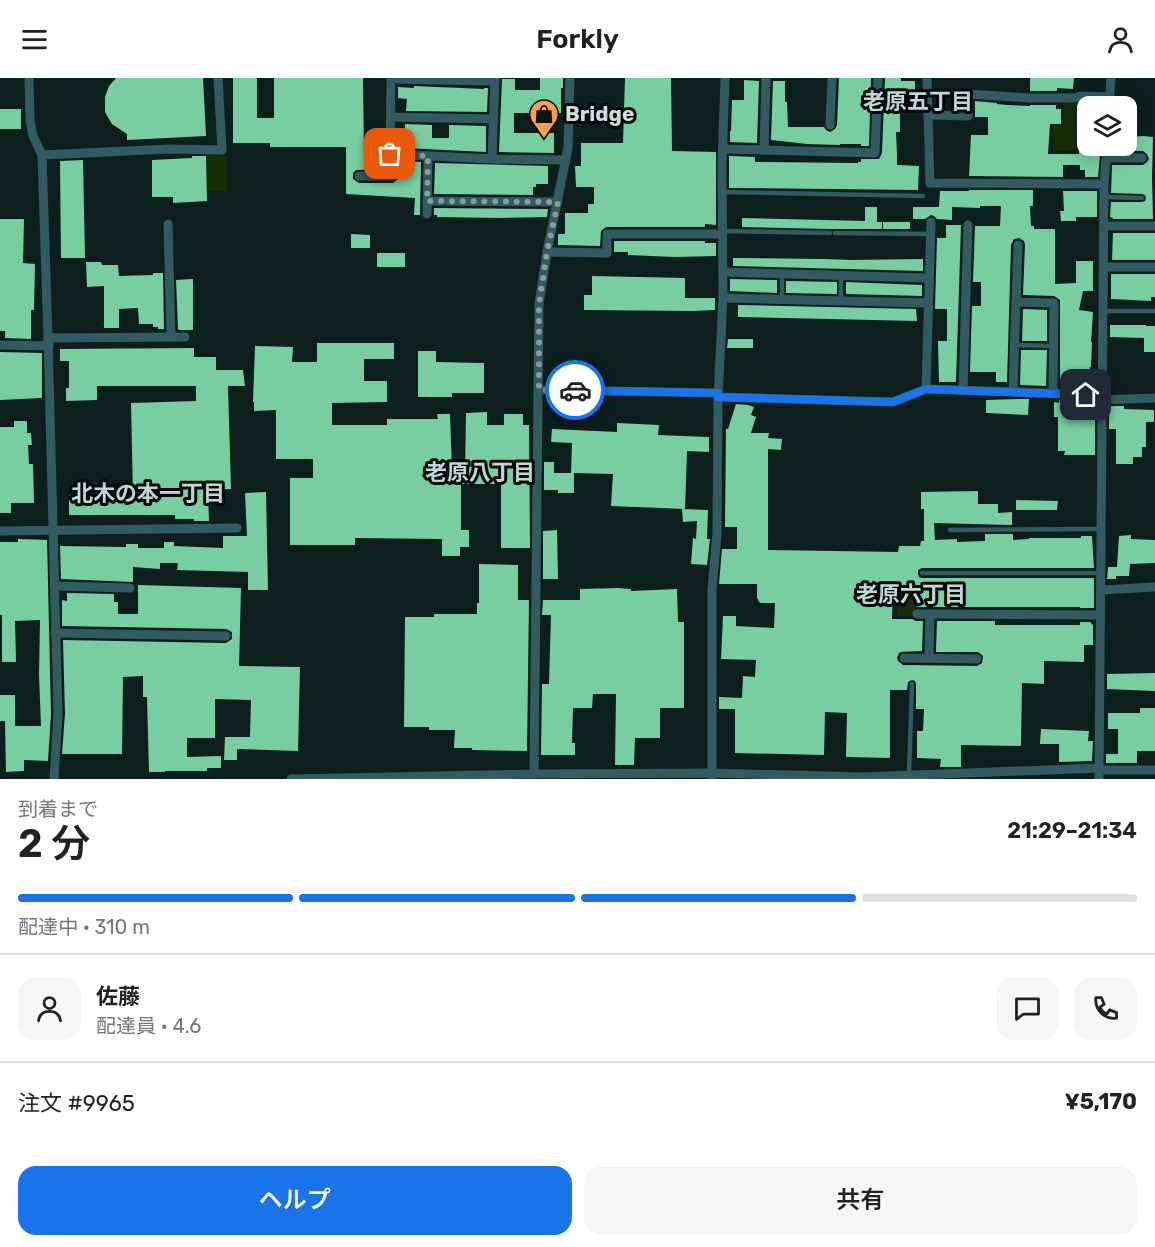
<!DOCTYPE html>
<html lang="ja">
<meta charset="utf-8">
<style>
:root{--surface:#fff;--page:#f6f6f6;--text:#222;--muted:#767676;--line:#e0e0e0;--accent:#1a73e8}
body{margin:0;font-family:Rubik,"Noto Sans JP",sans-serif;background:var(--page);color:var(--text);height:100vh;display:flex;flex-direction:column;font-size:22px;white-space:nowrap}
*{box-sizing:border-box;margin:0}
p{font-size:20px;color:var(--muted)}
.icon{flex:none;width:33px;height:33px;fill:none;stroke:currentColor;stroke-width:2;stroke-linecap:round;stroke-linejoin:round}
.map{position:relative;height:701px;overflow:hidden}
.drawer{display:flex;flex-direction:column;background:var(--surface);flex:1}
.drawer>*{flex:none}
.controls{position:absolute;left:1077px;top:18px;display:grid;gap:12px}
.controls a{display:grid;place-items:center;width:60px;height:60px;border-radius:12px;background:var(--surface);box-shadow:0 3px 15px #0003;font-size:30px}
.pin{position:absolute;display:grid;place-items:center;width:51px;height:51px;color:#fff;margin:-26px;border-radius:12px;box-shadow:0 3px 9px #0006}
.courier{position:absolute;display:grid;place-items:center;width:60px;height:60px;margin:-30px;border:4px solid #1a73e8;border-radius:50%;background:#fff;color:#222;box-shadow:0 2px 8px #0007}
.overview em{font-style:normal;font-weight:600}
.overview div{display:flex;flex-direction:column-reverse}
.overview{display:flex;align-items:center;justify-content:space-between;height:102px;padding:0 18px}
h1{font-size:39px;font-weight:600;line-height:45px}
.bar{display:grid;grid-template-columns:repeat(4,1fr);gap:9px 6px;align-content:center;height:72px;padding:0 18px}
.bar i{height:8px;border-radius:4px;background:var(--line)}
.bar .on{background:var(--accent)}
.bar p{grid-column:span 4}
.line{display:flex;align-items:center;gap:15px;padding:0 18px;border-top:2px solid var(--line)}
.line div{flex:1}
.round{display:grid;place-items:center;flex:none;width:63px;height:63px;border-radius:18px;background:var(--page)}
.primary-button{display:flex;gap:12px;margin-top:auto;padding:12px 18px}
.primary-button a{flex:1;height:69px;border-radius:18px;background:var(--accent);color:#fff;font-size:24px;font-weight:600;line-height:69px;text-align:center}
.primary-button a+a{background:var(--page);color:var(--text)}
header{display:flex;justify-content:space-between;align-items:center;height:78px;padding:0 18px;background:var(--surface);font-size:27px;font-weight:600}
.map>svg:first-child{display:block}
</style>
<header><svg class="icon" aria-label="menu" viewBox="0 0 24 24"><path d="M4 6h16M4 12h16M4 18h16"/></svg>Forkly<svg class="icon" aria-label="person" viewBox="0 0 24 24"><circle cx="12" cy="8" r="4"/><path d="M4 21q1-7 8-7t8 7"/></svg></header>
<div class="map">
<svg width="1155" height="701" viewBox="0 0 1155 701">
<rect width="100%" height="100%" fill="#0c1f1d"/>
<g fill="#172d07">
<path d="M 1063,22 L 1080,23 L 1079,51 L 1076,52 L 1076,73 L 1053,72 L 1053,48 L 1063,48 Z"/>
<path d="M 226,76 L 227,113 L 208,113 L 208,77 Z"/>
<rect x="897" y="514" width="18" height="24"/>
</g>
<g fill="#79cea1">
<path d="M 116,0 L 203,0 L 206,58 L 127,62 L 127,56 L 112,46 L 105,34 L 105,19 L 109,8 Z"/>
<path d="M 233,0 L 257,0 L 257,40 L 274,40 L 274,0 L 363,0 L 364,82 L 386,83 L 386,91 L 356,92 L 353,95 L 353,101 L 359,105 L 393,105 L 398,101 L 399,83 L 421,84 L 420,137 L 414,137 L 415,120 L 346,116 L 346,69 L 270,69 L 270,65 L 233,65 Z"/>
<path d="M 540,0 L 563,0 L 563,10 L 561,10 L 561,35 L 514,35 L 514,55 L 554,55 L 554,75 L 499,74 L 502,1 L 515,1 L 515,12 L 540,12 Z"/>
<path d="M 625,0 L 671,0 L 672,73 L 716,74 L 716,147 L 705,146 L 705,149 L 606,149 L 601,153 L 600,168 L 558,167 L 558,156 L 565,156 L 565,135 L 588,135 L 588,126 L 594,126 L 594,109 L 576,109 L 575,88 L 581,88 L 581,65 L 623,65 Z"/>
<path d="M 839,0 L 871,0 L 869,68 L 861,68 L 861,66 L 840,66 L 840,67 L 807,66 L 771,62 L 773,3 L 785,3 L 785,24 L 787,24 L 788,49 L 824,49 L 826,52 L 830,54 L 835,51 L 837,47 Z"/>
<path d="M 885,0 L 901,0 L 901,3 L 915,3 L 915,18 L 900,17 L 900,54 L 896,54 L 897,77 L 897,87 L 919,88 L 918,112 L 729,110 L 729,78 L 755,79 L 755,84 L 761,84 L 858,85 L 858,84 L 861,84 L 861,81 L 879,81 L 882,75 Z"/>
<path d="M 1030,0 L 1074,0 L 1073,11 L 1057,10 L 1057,13 L 1030,13 Z"/>
<path d="M 744,2 L 759,3 L 757,65 L 730,64 L 730,53 L 731,53 L 732,22 L 744,22 Z"/>
<path d="M 414,8 L 484,11 L 484,10 L 488,10 L 487,34 L 406,33 L 407,21 L 398,20 L 398,9 L 414,10 Z"/>
<path d="M 975,23 L 997,25 L 997,26 L 1007,27 L 1030,28 L 1030,27 L 1056,27 L 1056,31 L 1061,31 L 1061,46 L 1050,46 L 1048,76 L 1079,76 L 1079,66 L 1095,68 L 1095,77 L 1100,77 L 1098,99 L 1085,99 L 1085,92 L 1080,92 L 1080,87 L 1063,87 L 1063,99 L 969,98 L 971,57 L 988,57 L 988,39 L 975,39 Z"/>
<rect x="0" y="31" width="21" height="20"/>
<path d="M 405,46 L 432,47 L 432,60 L 449,60 L 449,47 L 486,48 L 486,74 L 404,70 Z"/>
<path d="M 1144,58 L 1153,59 L 1152,99 L 1153,141 L 1113,141 L 1113,140 L 1110,139 L 1111,124 L 1142,124 L 1145,123 L 1146,120 L 1145,117 L 1142,116 L 1111,115 L 1112,87 L 1143,87 L 1147,84 L 1149,81 L 1147,76 L 1143,73 L 1113,73 L 1114,68 L 1126,68 L 1126,59 Z"/>
<path d="M 192,78 L 206,78 L 207,123 L 173,125 L 173,119 L 152,119 L 152,82 L 192,80 Z"/>
<path d="M 83,82 L 85,180 L 61,180 L 60,83 Z"/>
<path d="M 435,85 L 548,88 L 548,106 L 536,106 L 536,109 L 533,109 L 533,117 L 434,116 Z"/>
<path d="M 969,112 L 1033,112 L 1033,128 L 1030,128 L 1031,148 L 1034,148 L 1034,151 L 1055,151 L 1055,206 L 1076,205 L 1076,183 L 1093,183 L 1093,213 L 1083,213 L 1079,232 L 1093,234 L 1091,264 L 1092,264 L 1091,289 L 1090,289 L 1089,304 L 1086,304 L 1086,310 L 1060,309 L 1060,222 L 1054,218 L 1023,217 L 1025,167 L 1024,163 L 1019,160 L 1014,161 L 1011,167 L 1007,304 L 996,304 L 996,294 L 970,294 L 972,228 L 981,228 L 981,204 L 973,204 L 975,148 L 1000,148 L 1001,128 L 980,128 L 980,130 L 952,129 L 952,142 L 937,141 L 934,138 L 931,137 L 925,141 L 913,141 L 913,129 L 939,129 L 940,113 L 969,113 Z"/>
<path d="M 1063,113 L 1097,113 L 1097,139 L 1076,139 L 1076,143 L 1061,143 L 1060,133 L 1064,133 Z"/>
<path d="M 865,129 L 877,129 L 877,144 L 882,144 L 882,151 L 832,151 L 742,149 L 742,140 L 865,143 Z"/>
<path d="M 434,130 L 548,131 L 547,139 L 500,140 L 437,139 L 437,137 L 434,137 Z"/>
<path d="M 0,141 L 24,141 L 23,185 L 35,186 L 34,232 L 31,232 L 31,261 L 5,260 L 5,253 L 0,253 Z"/>
<rect x="883" y="144" width="27" height="7"/>
<path d="M 946,147 L 961,147 L 956,304 L 939,304 L 938,263 L 947,263 L 947,231 L 935,231 L 937,160 L 946,160 Z"/>
<path d="M 1113,155 L 1155,155 L 1155,182 L 1112,182 Z"/>
<path d="M 351,156 L 370,157 L 370,170 L 351,170 Z"/>
<path d="M 614,163 L 705,163 L 705,165 L 716,165 L 716,178 L 675,179 L 628,177 L 628,174 L 614,174 Z"/>
<rect x="377" y="175" width="28" height="14"/>
<path d="M 733,180 L 825,181 L 852,182 L 923,181 L 923,193 L 733,188 Z"/>
<path d="M 86,184 L 101,184 L 102,187 L 118,187 L 119,198 L 153,197 L 153,195 L 163,195 L 164,251 L 158,251 L 158,249 L 153,249 L 153,246 L 139,246 L 138,230 L 119,231 L 119,250 L 104,250 L 104,208 L 87,209 Z"/>
<path d="M 1111,196 L 1155,196 L 1155,219 L 1151,219 L 1151,223 L 1111,221 Z"/>
<path d="M 592,198 L 685,200 L 685,220 L 715,220 L 715,232 L 693,233 L 584,232 L 584,217 L 592,217 Z"/>
<path d="M 193,201 L 193,252 L 179,252 L 178,251 L 176,202 Z"/>
<path d="M 730,201 L 777,202 L 777,215 L 730,213 Z"/>
<path d="M 786,203 L 837,204 L 837,216 L 786,215 Z"/>
<path d="M 846,204 L 922,207 L 922,218 L 846,216 Z"/>
<path d="M 738,227 L 916,231 L 917,243 L 738,239 Z"/>
<path d="M 1023,231 L 1047,232 L 1047,263 L 1022,263 Z"/>
<path d="M 1110,247 L 1146,247 L 1146,248 L 1155,248 L 1155,274 L 1144,274 L 1144,260 L 1110,259 Z"/>
<path d="M 728,261 L 753,261 L 753,270 L 727,270 Z"/>
<path d="M 317,265 L 394,265 L 394,281 L 364,281 L 364,303 L 387,303 L 387,324 L 332,325 L 332,347 L 387,347 L 387,341 L 438,341 L 437,336 L 450,336 L 452,393 L 465,393 L 466,335 L 487,334 L 487,347 L 504,347 L 504,336 L 523,336 L 523,347 L 529,347 L 530,470 L 501,470 L 501,406 L 461,406 L 461,452 L 469,452 L 469,469 L 460,469 L 460,478 L 442,478 L 442,461 L 355,460 L 355,467 L 290,467 L 290,400 L 313,400 L 313,381 L 276,381 L 276,332 L 254,333 L 254,324 L 253,324 L 255,268 L 293,269 L 292,284 L 317,284 Z"/>
<path d="M 194,270 L 194,279 L 216,279 L 216,292 L 243,292 L 245,308 L 228,308 L 231,411 L 208,412 L 209,443 L 194,443 L 194,441 L 175,441 L 175,437 L 69,437 L 69,417 L 133,417 L 131,325 L 196,323 L 196,308 L 97,308 L 97,322 L 66,323 L 66,310 L 69,310 L 69,283 L 60,283 L 60,271 Z"/>
<path d="M 1021,272 L 1047,272 L 1046,308 L 1020,307 Z"/>
<path d="M 418,273 L 436,273 L 436,284 L 484,285 L 484,315 L 452,315 L 452,319 L 418,319 Z"/>
<path d="M 0,274 L 42,275 L 42,320 L 0,322 Z"/>
<path d="M 1018,321 L 1029,321 L 1028,337 L 986,335 L 986,322 Z"/>
<path d="M 1059,322 L 1086,323 L 1086,325 L 1095,325 L 1095,377 L 1064,377 L 1065,373 L 1058,373 L 1058,339 L 1054,339 L 1054,324 L 1059,325 Z"/>
<path d="M 736,326 L 748,327 L 754,329 L 751,337 L 756,339 L 751,355 L 769,355 L 768,360 L 782,361 L 781,372 L 768,371 L 768,472 L 898,474 L 899,468 L 920,468 L 921,463 L 924,463 L 924,431 L 921,431 L 921,414 L 978,413 L 978,426 L 998,426 L 998,435 L 1012,434 L 1012,447 L 934,445 L 935,462 L 957,461 L 957,464 L 985,463 L 985,456 L 1013,456 L 1013,462 L 1029,461 L 1029,460 L 1081,460 L 1081,458 L 1092,458 L 1094,490 L 922,490 L 918,492 L 918,496 L 919,499 L 922,500 L 1094,500 L 1094,530 L 1080,530 L 1080,529 L 916,529 L 916,512 L 893,512 L 892,541 L 912,541 L 916,543 L 923,543 L 922,573 L 900,574 L 897,579 L 898,583 L 903,587 L 977,588 L 982,585 L 983,578 L 978,574 L 936,574 L 937,543 L 995,543 L 995,547 L 1080,547 L 1080,544 L 1090,544 L 1093,547 L 1093,567 L 1084,567 L 1084,584 L 1044,583 L 1044,606 L 1022,605 L 1021,668 L 961,667 L 961,689 L 940,689 L 941,681 L 917,680 L 917,653 L 923,653 L 924,631 L 916,631 L 916,606 L 915,603 L 912,602 L 908,604 L 907,612 L 890,612 L 890,680 L 846,679 L 847,635 L 825,634 L 824,677 L 735,675 L 735,631 L 719,631 L 719,619 L 742,620 L 743,598 L 755,599 L 756,582 L 721,581 L 723,538 L 736,538 L 736,548 L 774,550 L 775,525 L 760,525 L 757,520 L 757,506 L 719,506 L 722,471 L 737,471 L 737,449 L 725,449 L 726,351 L 728,351 Z"/>
<path d="M 1109,328 L 1124,328 L 1124,331 L 1154,332 L 1154,344 L 1146,344 L 1146,369 L 1142,369 L 1142,379 L 1133,379 L 1133,386 L 1116,386 L 1116,351 L 1109,351 Z"/>
<path d="M 14,343 L 27,343 L 27,355 L 31,355 L 32,367 L 28,367 L 29,386 L 33,386 L 34,425 L 11,425 L 11,435 L 0,435 L 0,349 L 14,349 Z"/>
<path d="M 617,345 L 659,347 L 658,357 L 709,359 L 709,374 L 687,373 L 685,431 L 611,428 L 613,396 L 574,395 L 574,415 L 558,415 L 558,412 L 544,412 L 544,384 L 554,384 L 554,395 L 571,395 L 572,365 L 551,364 L 552,351 L 617,354 Z"/>
<path d="M 266,414 L 268,512 L 248,512 L 248,494 L 177,492 L 178,485 L 160,485 L 160,491 L 133,489 L 133,504 L 61,501 L 60,468 L 126,469 L 126,466 L 138,466 L 138,470 L 164,470 L 164,464 L 174,464 L 174,468 L 223,470 L 223,458 L 247,458 L 245,415 Z"/>
<path d="M 1016,422 L 1058,423 L 1057,432 L 1016,432 Z"/>
<path d="M 682,431 L 708,432 L 707,461 L 710,461 L 707,487 L 691,486 L 693,460 L 696,461 L 697,443 L 683,444 Z"/>
<path d="M 557,452 L 558,501 L 543,501 L 543,453 Z"/>
<path d="M 1131,457 L 1131,461 L 1155,462 L 1155,485 L 1130,486 L 1129,498 L 1116,498 L 1116,501 L 1107,501 L 1108,489 L 1117,489 L 1119,458 Z"/>
<path d="M 18,461 L 47,462 L 51,636 L 48,683 L 24,682 L 24,693 L 6,694 L 5,643 L 0,643 L 0,617 L 15,617 L 15,648 L 41,648 L 39,597 L 40,542 L 15,543 L 16,584 L 2,584 L 2,537 L 0,537 L 0,464 L 18,464 Z"/>
<path d="M 479,486 L 518,487 L 518,522 L 529,522 L 527,673 L 472,672 L 472,670 L 454,670 L 455,652 L 429,652 L 429,649 L 404,649 L 405,539 L 434,539 L 434,536 L 477,536 L 477,525 L 479,525 Z"/>
<path d="M 138,507 L 241,510 L 239,588 L 300,589 L 298,673 L 237,671 L 237,682 L 224,682 L 225,659 L 250,659 L 251,622 L 215,621 L 215,660 L 187,660 L 187,679 L 221,678 L 221,690 L 207,690 L 207,693 L 165,693 L 165,694 L 149,694 L 147,619 L 143,619 L 143,598 L 123,599 L 122,676 L 62,676 L 65,636 L 63,562 L 226,565 L 232,561 L 232,554 L 226,551 L 62,548 L 62,522 L 67,523 L 67,515 L 114,516 L 114,524 L 118,524 L 118,536 L 138,536 Z"/>
<path d="M 618,510 L 631,511 L 631,513 L 677,511 L 678,544 L 684,544 L 684,630 L 660,630 L 660,660 L 635,660 L 634,687 L 615,687 L 616,616 L 593,616 L 592,630 L 573,630 L 572,665 L 575,665 L 575,677 L 541,677 L 542,606 L 549,606 L 551,537 L 542,537 L 543,522 L 580,522 L 580,511 Z"/>
<path d="M 1155,595 L 1155,613 L 1107,611 L 1107,596 Z"/>
<path d="M 1140,630 L 1155,630 L 1155,673 L 1137,673 L 1137,685 L 1106,685 L 1106,676 L 1118,676 L 1118,651 L 1108,651 L 1108,635 L 1140,635 Z"/>
<path d="M 1041,651 L 1089,653 L 1088,663 L 1093,663 L 1092,683 L 1059,684 L 1059,666 L 1040,666 Z"/>
</g>
<g fill="none" stroke-linecap="round" stroke-linejoin="round">
<g stroke="#315b61" stroke-width="4.5">
<path d="M 722,114 L 923,118"/>
<path d="M 1104,119 L 1142,120"/>
<path d="M 722,153 L 830,155"/>
<path d="M 835,155 L 930,156"/>
<path d="M 782,222 L 782,196"/>
<path d="M 841,222 L 841,198"/>
<path d="M 1104,233 L 1155,233"/>
<path d="M 1015,267 L 1053,268"/>
<path d="M 950,452 L 1100,451"/>
<path d="M 922,495 L 1101,495"/>
<path d="M 909,696 L 912,606"/>
</g>
<g stroke="#315b61" stroke-width="9">
<path d="M 29,0 L 30,42 L 33,58 L 42,77 L 48,260 L 58,636 L 54,701"/>
<path d="M 391,0 L 390,76 L 492,81 L 566,82"/>
<path d="M 927,0 L 930,105 L 1104,106"/>
<path d="M 391,1 L 495,3"/>
<path d="M 1109,28 L 1111,0"/>
<path d="M 929,37 L 968,38 L 969,16 L 1030,20 L 1073,20 L 1081,18 L 1110,19"/>
<path d="M 391,39 L 493,41"/>
<path d="M 830,47 L 832,0"/>
<path d="M 723,71 L 875,75 L 878,0"/>
<path d="M 764,72 L 766,0"/>
<path d="M 42,77 L 169,71 L 222,72 L 218,0"/>
<path d="M 1106,80 L 1142,80"/>
<path d="M 492,81 L 495,0"/>
<path d="M 359,98 L 392,98 L 393,76"/>
<path d="M 427,123 L 558,124"/>
<path d="M 427,136 L 428,78"/>
<path d="M 168,146 L 171,259"/>
<path d="M 1105,148 L 1155,148"/>
<path d="M 547,174 L 607,175 L 607,156 L 722,156"/>
<path d="M 1104,189 L 1155,189"/>
<path d="M 723,194 L 929,200"/>
<path d="M 723,220 L 928,225"/>
<path d="M 1016,224 L 1054,225 L 1053,315"/>
<path d="M 48,260 L 185,259"/>
<path d="M 0,267 L 49,268"/>
<path d="M 926,311 L 931,144"/>
<path d="M 539,312 L 718,315"/>
<path d="M 963,312 L 968,147"/>
<path d="M 1013,314 L 1018,167"/>
<path d="M 718,319 L 893,324 L 926,311 L 1103,317"/>
<path d="M 1102,322 L 1155,320"/>
<path d="M 0,453 L 237,450"/>
<path d="M 54,508 L 130,510"/>
<path d="M 1101,512 L 1155,509"/>
<path d="M 917,536 L 1100,537"/>
<path d="M 55,555 L 226,558"/>
<path d="M 904,580 L 977,581"/>
<path d="M 929,580 L 930,536"/>
<path d="M 1099,692 L 1155,692"/>
<path d="M 534,696 L 539,226 L 547,174 L 568,70 L 570,0"/>
<path d="M 712,699 L 712,512 L 717,455 L 718,319 L 723,220 L 722,87 L 725,0"/>
<path d="M 291,701 L 534,696 L 712,695 L 863,699 L 1099,690"/>
<path d="M 1099,701 L 1104,106 L 1107,68"/>
</g>
</g>
<g fill="none" stroke-linecap="round" stroke-linejoin="round">
<path stroke="#8c9a98" stroke-width="6" stroke-dasharray="0 10.8" d="M 390,76 L 428,78 L 427,123 L 558,124 L 547,174 L 539,226 L 539,312 L 575,312"/>
<path stroke="#1a73e8" stroke-width="8" d="M 575,312 L 718,315 L 718,319 L 893,324 L 926,311 L 1086,317"/>
</g>
<defs>
<g id="shop-pin" transform="scale(1.5)"><path d="M0 17L-7.5 6A9.5 9.5 0 1 1 7.5 6Z" fill="#f9a04c" stroke="#020707"/><path d="M-5-2.5h2.3a2.7 3.5 0 0 1 5.4 0H5L5.5 6h-11ZM-1.5-2.5h3a1.5 2.3 0 0 0-3 0Z" fill="#111"/></g>
</defs>
<g fill-rule="evenodd">
<use href="#shop-pin" x="544" y="36"/>
</g>
<g text-anchor="middle" stroke-width="6" stroke-linejoin="round" paint-order="stroke">
<g font-size="21" font-weight="bold" fill="#d1dddb" stroke="#020707" text-anchor="start">
<text x="565" y="43">Bridge</text>
</g>
<g font-size="22" font-weight="bold" fill="#bfd6d2" stroke="#020707">
<text x="918" y="31">老原五丁目</text>
<text x="480" y="402">老原八丁目</text>
<text x="148" y="423">北木の本一丁目</text>
<text x="911" y="524">老原六丁目</text>
</g>
</g>
</svg>
<div class="controls">
<a><svg class="icon" aria-label="layers" viewBox="0 0 24 24"><path d="M12 4l9 5-9 5-9-5zM3 14l9 5 9-5"/></svg></a>
</div>
<div class="pin" style="left:390px;top:76px;background:#ea580c"><svg class="icon" aria-label="bag" viewBox="0 0 24 24"><path d="M5 8h14l-1 12H6zM9 8a3 3 0 0 1 6 0"/></svg></div>
<div class="pin" style="left:1086px;top:317px;background:#1f2937"><svg class="icon" aria-label="home" viewBox="0 0 24 24"><path d="M3 11l9-7 9 7M6 9v11h12V9"/></svg></div>
<div class="courier" style="left:575px;top:312px"><svg class="icon" aria-label="car" viewBox="0 0 24 24"><path d="M5 17H2v-5l4-1 3-4h7l3 4 3 1v5h-3M9 17h6M6 11h13"/><circle cx="7" cy="17" r="2"/><circle cx="17" cy="17" r="2"/></svg></div>
</div>
<section class="drawer">
<div class="overview"><div><h1>2 分</h1><p>到着まで</p></div><em>21:29–21:34</em></div>
<div class="bar"><i class="on"></i><i class="on"></i><i class="on"></i><i></i><p>配達中 · 310 m</p></div>
<div class="line" style="height:108px"><a class="round"><svg class="icon" aria-label="person" viewBox="0 0 24 24"><circle cx="12" cy="8" r="4"/><path d="M4 21q1-7 8-7t8 7"/></svg></a><div><b>佐藤</b><p>配達員 · 4.6</p></div><a class="round"><svg class="icon" aria-label="chat" viewBox="0 0 24 24"><path d="M4 5h16v11H9l-5 4z"/></svg></a><a class="round"><svg class="icon" aria-label="phone" viewBox="0 0 24 24"><path d="M5 4h4l2 5-3 2q2 4 5 5l2-3 5 2v4C11 20 4 13 5 4z"/></svg></a></div>
<div class="line" style="height:78px"><div>注文 #9965</div><b>¥5,170</b></div>
<div class="primary-button"><a>ヘルプ</a><a>共有</a></div>
</section>
